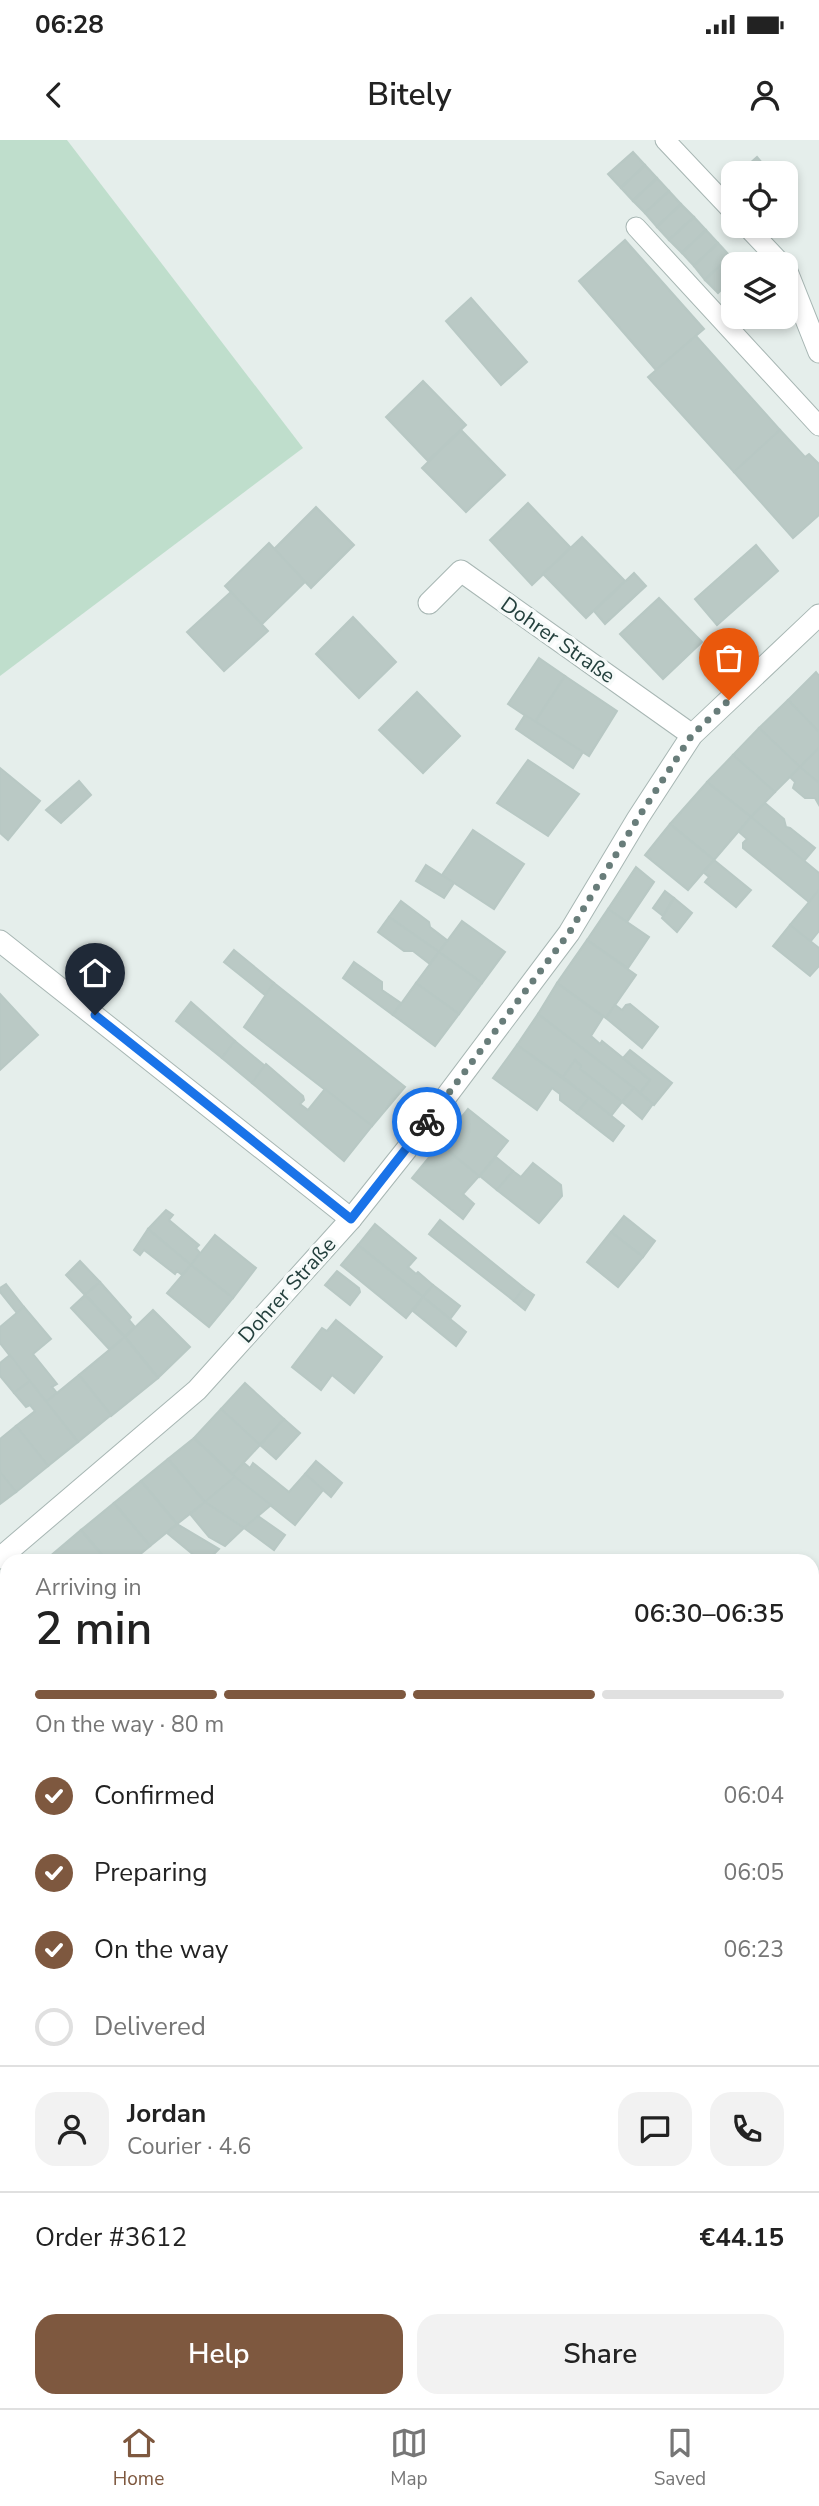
<!DOCTYPE html>
<meta charset="utf-8">
<style>
:root{--surface:#fff;--page:#f2f2f2;--text:#222;--muted:#767676;--line:#e0e0e0;--accent:#7e583f}
body{margin:0;font-family:"Nunito Sans",sans-serif;background:var(--page);color:var(--text);height:100vh;display:flex;flex-direction:column;font-size:26px;white-space:nowrap}
*{box-sizing:border-box;margin:0}
p{font-size:23px;color:var(--muted)}
.icon{flex:none;width:38px;height:38px;fill:none;stroke:currentColor;stroke-width:2;stroke-linecap:round;stroke-linejoin:round}
.map{position:relative;flex:1;overflow:hidden}
.sheet{position:absolute;left:0px;top:1414px;width:819px;height:854px;display:flex;flex-direction:column;background:var(--surface);border-radius:21px 21px 0 0;box-shadow:0 4px 10px #0003}
.sheet>*{flex:none}
.buttons{position:absolute;left:721px;top:21px;display:grid;gap:14px}
.buttons a{display:grid;place-items:center;width:77px;height:77px;border-radius:14px;background:var(--surface);box-shadow:0 4px 10px #0003;font-size:35px}
.pin{position:absolute;display:grid;place-items:center;width:60px;height:60px;color:#fff;margin:-72px -30px;border-radius:50% 50% 50% 0;rotate:-45deg;box-shadow:0 0 7px #0007}
.pin .icon{rotate:45deg}
.courier{position:absolute;display:grid;place-items:center;width:70px;height:70px;margin:-35px;border:5px solid #1a73e8;border-radius:50%;background:#fff;color:#222;box-shadow:0 2px 9px #0007}
.head em{font-style:normal;font-weight:600}
.head div{display:flex;flex-direction:column-reverse}
.head{display:flex;align-items:center;justify-content:space-between;height:119px;padding:0 35px}
h1{font-size:46px;font-weight:600;line-height:52px}
.bar{display:grid;grid-template-columns:repeat(4,1fr);gap:10px 7px;align-content:center;height:84px;padding:0 35px}
.bar i{height:9px;border-radius:5px;background:var(--line)}
.bar .active{background:var(--accent)}
.bar p{grid-column:span 4}
.line{display:flex;align-items:center;gap:18px;padding:0 35px;border-top:2px solid var(--line)}
.line div{flex:1}
.round{display:grid;place-items:center;flex:none;width:74px;height:74px;border-radius:21px;background:var(--page)}
ol{padding:0 35px;list-style:none}
li{display:flex;align-items:center;gap:21px;height:77px}
li p{margin-inline-start:auto}
li .icon{padding:7px;border-radius:50%;background:var(--accent);color:#fff;stroke-width:4}
li:last-child{color:var(--muted)}
li i{width:38px;height:38px;border:4px solid var(--line);border-radius:50%}
.primary-button{display:flex;gap:14px;margin-top:auto;padding:14px 35px}
.primary-button a{flex:1;height:80px;border-radius:21px;background:var(--accent);color:#fff;font-size:28px;font-weight:600;line-height:80px;text-align:center}
.primary-button a+a{background:var(--page);color:var(--text)}
.status{display:flex;justify-content:space-between;align-items:center;height:49px;padding:0 35px;background:var(--surface);direction:ltr}
.status svg{height:19px;fill:currentColor}
header{display:flex;justify-content:space-between;align-items:center;height:91px;padding:0 35px;background:var(--surface);font-size:32px;font-weight:600}
.dock{display:flex;justify-content:space-around;align-items:center;height:98px;border-top:2px solid var(--line);background:var(--surface);font-size:19px;color:var(--muted)}
.dock a{display:grid;justify-items:center;gap:4px}
.dock .active{color:var(--accent)}
.map>svg:first-child{display:block}
</style>
<div class="status"><b>06:28</b><svg viewBox="0 0 49 12"><path d="M0 12V9h3v3zM5 12V6h3v6zM10 12V3h3v9zM15 12V0h3v12zM26 1h20v11H26zM47 4h2v5h-2z"/></svg></div>
<header><svg class="icon" aria-label="back" viewBox="0 0 24 24"><path d="M15 5l-7 7 7 7"/></svg>Bitely<svg class="icon" aria-label="person" viewBox="0 0 24 24"><circle cx="12" cy="8" r="4"/><path d="M4 21q1-7 8-7t8 7"/></svg></header>
<div class="map">
<svg width="819" height="2268" viewBox="0 0 819 2268">
<rect width="100%" height="100%" fill="#e5eeeb"/>
<path fill="#bfdecc" d="M 0,0 L 67,0 L 303,308 L 0,536 Z"/>
<g fill="#bac9c5" stroke="#b8c8c4" stroke-width="2">
<path d="M 633,12 L 645,25 L 621,48 L 608,34 Z"/>
<path d="M 757,17 L 769,31 L 766,33 L 739,33 Z"/>
<path d="M 645,25 L 657,38 L 633,61 L 621,48 Z"/>
<path d="M 657,38 L 669,51 L 645,73 L 633,61 Z"/>
<path d="M 669,51 L 681,64 L 657,87 L 645,73 Z"/>
<path d="M 681,64 L 694,77 L 669,100 L 657,87 Z"/>
<path d="M 694,77 L 706,90 L 682,113 L 669,100 Z"/>
<path d="M 706,90 L 718,103 L 694,126 L 682,113 Z"/>
<path d="M 625,100 L 704,189 L 656,230 L 579,141 Z"/>
<path d="M 718,103 L 730,116 L 705,140 L 694,126 Z"/>
<path d="M 730,116 L 737,124 L 733,124 L 733,138 L 718,153 L 705,140 Z"/>
<path d="M 471,158 L 527,222 L 501,245 L 446,181 Z"/>
<path d="M 696,196 L 780,290 L 734,332 L 648,237 Z"/>
<path d="M 423,241 L 466,285 L 428,321 L 386,277 Z"/>
<path d="M 461,290 L 505,335 L 466,372 L 422,328 Z"/>
<path d="M 780,290 L 805,317 L 809,314 L 819,324 L 819,375 L 793,398 L 734,332 Z"/>
<path d="M 528,363 L 571,408 L 532,445 L 490,400 Z"/>
<path d="M 316,367 L 354,405 L 311,448 L 274,409 Z"/>
<path d="M 582,397 L 625,441 L 586,478 L 543,434 Z"/>
<path d="M 269,403 L 305,442 L 262,484 L 225,446 Z"/>
<path d="M 756,405 L 778,431 L 717,485 L 695,459 Z"/>
<path d="M 634,433 L 646,446 L 605,484 L 594,471 Z"/>
<path d="M 231,452 L 268,491 L 224,531 L 187,492 Z"/>
<path d="M 659,458 L 702,502 L 663,539 L 620,494 Z"/>
<path d="M 353,477 L 396,522 L 359,558 L 316,514 Z"/>
<path d="M 539,518 L 565,536 L 535,582 L 508,564 Z"/>
<path d="M 816,532 L 819,536 L 819,592 L 788,560 Z"/>
<path d="M 565,536 L 617,571 L 589,616 L 535,582 Z"/>
<path d="M 417,552 L 460,596 L 423,633 L 379,590 Z"/>
<path d="M 788,560 L 819,592 L 819,608 L 800,627 L 759,588 Z"/>
<path d="M 525,575 L 583,612 L 573,628 L 516,589 Z"/>
<path d="M 759,588 L 800,627 L 775,652 L 733,615 Z"/>
<path d="M 819,608 L 819,643 L 800,627 Z"/>
<path d="M 733,615 L 775,652 L 751,677 L 707,642 Z"/>
<path d="M 528,620 L 579,654 L 548,696 L 497,663 Z"/>
<path d="M 800,627 L 819,643 L 819,665 L 815,658 L 805,658 L 793,648 L 795,642 L 790,637 Z"/>
<path d="M 0,628 L 40,661 L 8,700 L 0,693 Z"/>
<path d="M 79,641 L 91,655 L 61,683 L 46,670 Z"/>
<path d="M 707,642 L 751,677 L 714,720 L 670,684 Z"/>
<path d="M 765,663 L 784,679 L 786,687 L 790,688 L 815,708 L 804,721 L 751,677 Z"/>
<path d="M 751,677 L 819,733 L 819,750 L 809,762 L 743,708 L 743,703 L 747,699 L 739,692 Z"/>
<path d="M 670,684 L 714,720 L 688,750 L 645,715 Z"/>
<path d="M 473,690 L 524,724 L 494,769 L 442,735 Z"/>
<path d="M 714,720 L 751,750 L 736,767 L 705,742 L 709,737 L 703,732 Z"/>
<path d="M 426,725 L 454,743 L 444,758 L 416,741 Z"/>
<path d="M 636,727 L 654,742 L 627,782 L 608,769 Z"/>
<path d="M 819,750 L 819,791 L 810,802 L 790,785 Z"/>
<path d="M 665,751 L 674,758 L 663,776 L 653,768 Z"/>
<path d="M 674,758 L 692,773 L 677,792 L 662,778 Z"/>
<path d="M 401,761 L 429,782 L 430,787 L 448,801 L 439,812 L 389,777 Z"/>
<path d="M 608,769 L 649,797 L 628,828 L 587,800 Z"/>
<path d="M 389,777 L 439,812 L 430,824 L 413,811 L 404,811 L 378,792 Z"/>
<path d="M 462,781 L 505,812 L 482,843 L 439,812 Z"/>
<path d="M 790,785 L 819,808 L 819,826 L 810,836 L 773,806 Z"/>
<path d="M 587,800 L 636,835 L 606,878 L 557,843 Z"/>
<path d="M 234,810 L 274,843 L 265,855 L 224,822 Z"/>
<path d="M 439,812 L 482,843 L 459,874 L 416,843 Z"/>
<path d="M 354,822 L 382,842 L 382,850 L 401,863 L 393,875 L 343,838 Z"/>
<path d="M 274,843 L 405,947 L 372,986 L 244,887 Z"/>
<path d="M 416,843 L 459,874 L 435,906 L 393,875 Z"/>
<path d="M 557,843 L 603,877 L 591,896 L 600,904 L 602,901 L 650,940 L 640,953 L 538,874 Z"/>
<path d="M 0,854 L 38,895 L 0,930 Z"/>
<path d="M 191,862 L 235,901 L 222,918 L 176,881 Z"/>
<path d="M 630,864 L 658,887 L 642,908 L 606,878 L 615,865 L 622,870 L 626,865 Z"/>
<path d="M 538,874 L 634,948 L 622,962 L 580,929 L 581,926 L 575,920 L 563,937 L 517,905 Z"/>
<path d="M 235,901 L 265,926 L 252,943 L 222,918 Z"/>
<path d="M 517,905 L 589,958 L 577,973 L 560,960 L 560,954 L 552,948 L 537,970 L 493,938 Z"/>
<path d="M 630,910 L 672,943 L 654,965 L 640,953 L 650,940 L 623,918 Z"/>
<path d="M 575,920 L 581,926 L 580,929 L 622,962 L 611,976 L 563,937 Z"/>
<path d="M 266,924 L 303,956 L 304,960 L 300,964 L 308,970 L 325,949 L 372,986 L 344,1021 L 252,943 Z"/>
<path d="M 634,948 L 653,964 L 642,979 L 622,962 Z"/>
<path d="M 589,958 L 624,986 L 613,1001 L 577,973 Z"/>
<path d="M 468,969 L 508,1001 L 479,1037 L 440,1004 Z"/>
<path d="M 440,1004 L 479,1036 L 463,1054 L 474,1064 L 463,1079 L 412,1038 Z"/>
<path d="M 496,1017 L 513,1031 L 497,1050 L 480,1036 Z"/>
<path d="M 533,1023 L 561,1045 L 562,1056 L 539,1083 L 497,1050 L 513,1031 L 521,1037 Z"/>
<path d="M 166,1070 L 173,1075 L 169,1080 L 199,1105 L 196,1108 L 200,1113 L 191,1125 L 148,1089 Z"/>
<path d="M 624,1076 L 655,1101 L 643,1117 L 611,1092 Z"/>
<path d="M 440,1080 L 524,1148 L 514,1161 L 429,1094 Z"/>
<path d="M 375,1084 L 416,1118 L 408,1127 L 416,1134 L 418,1132 L 433,1145 L 423,1157 L 358,1105 Z"/>
<path d="M 148,1089 L 191,1125 L 182,1135 L 177,1131 L 175,1134 L 144,1110 L 140,1115 L 134,1110 Z"/>
<path d="M 611,1092 L 643,1117 L 618,1147 L 587,1122 Z"/>
<path d="M 215,1095 L 256,1128 L 233,1158 L 191,1125 Z"/>
<path d="M 358,1105 L 423,1157 L 406,1178 L 341,1125 Z"/>
<path d="M 80,1121 L 100,1142 L 85,1155 L 66,1135 Z"/>
<path d="M 191,1125 L 233,1158 L 209,1187 L 167,1153 Z"/>
<path d="M 337,1131 L 359,1148 L 360,1152 L 350,1165 L 325,1145 Z"/>
<path d="M 100,1142 L 131,1177 L 129,1180 L 135,1187 L 125,1197 L 85,1155 Z"/>
<path d="M 6,1144 L 24,1167 L 17,1173 L 0,1152 L 0,1148 Z"/>
<path d="M 433,1145 L 460,1166 L 450,1179 L 423,1157 Z"/>
<path d="M 524,1148 L 534,1155 L 525,1170 L 514,1161 Z"/>
<path d="M 85,1155 L 125,1197 L 110,1210 L 71,1168 Z"/>
<path d="M 423,1157 L 466,1192 L 456,1206 L 413,1171 Z"/>
<path d="M 24,1167 L 51,1199 L 33,1214 L 57,1244 L 52,1247 L 57,1253 L 46,1262 L 0,1203 L 0,1187 Z"/>
<path d="M 153,1170 L 190,1207 L 158,1238 L 125,1197 Z"/>
<path d="M 336,1180 L 382,1217 L 354,1253 L 332,1235 L 321,1250 L 292,1227 L 322,1188 L 327,1191 Z"/>
<path d="M 125,1197 L 158,1238 L 111,1276 L 79,1235 Z"/>
<path d="M 10,1215 L 30,1241 L 14,1253 L 0,1236 L 0,1223 Z"/>
<path d="M 79,1235 L 111,1275 L 78,1302 L 46,1262 Z"/>
<path d="M 30,1241 L 78,1302 L 48,1326 L 16,1286 L 35,1271 L 30,1265 L 26,1267 L 14,1253 Z"/>
<path d="M 245,1243 L 284,1279 L 260,1305 L 221,1269 Z"/>
<path d="M 221,1269 L 260,1305 L 233,1334 L 194,1298 Z"/>
<path d="M 284,1279 L 300,1293 L 276,1319 L 260,1305 Z"/>
<path d="M 16,1286 L 48,1326 L 16,1352 L 0,1332 L 0,1299 Z"/>
<path d="M 194,1298 L 235,1337 L 205,1362 L 168,1319 Z"/>
<path d="M 168,1319 L 205,1362 L 177,1384 L 141,1341 Z"/>
<path d="M 316,1321 L 342,1343 L 331,1357 L 305,1334 Z"/>
<path d="M 244,1323 L 250,1328 L 253,1323 L 289,1352 L 305,1334 L 323,1350 L 295,1385 L 235,1337 L 233,1334 Z"/>
<path d="M 0,1332 L 16,1352 L 0,1364 Z"/>
<path d="M 235,1337 L 271,1365 L 244,1388 L 205,1362 Z"/>
<path d="M 141,1341 L 177,1384 L 150,1406 L 114,1363 Z"/>
<path d="M 205,1362 L 244,1388 L 225,1406 L 209,1397 L 190,1374 Z"/>
<path d="M 114,1363 L 150,1406 L 132,1421 L 107,1421 L 81,1390 Z"/>
<path d="M 258,1376 L 285,1395 L 274,1410 L 244,1388 Z"/>
<path d="M 177,1384 L 219,1409 L 207,1421 L 201,1421 L 167,1393 Z"/>
<path d="M 81,1390 L 107,1421 L 50,1421 L 48,1418 Z"/>
<path d="M 7,1451 L 7,1503 L 0,1495 L 0,1457 Z"/>
<path d="M 0,1495 L 7,1503 L 7,1519 L 0,1525 Z"/>
<path d="M 5,1529 L 7,1532 L 7,1554 L 5,1556 L 0,1550 L 0,1530 L 1,1532 Z"/>
<path d="M 5,1556 L 7,1559 L 7,1587 L 0,1578 L 0,1560 Z"/>
<path d="M 7,1586 L 7,1630 L 0,1622 L 0,1592 Z"/>
<path d="M 812,2117 L 819,2121 L 819,2133 L 812,2128 Z"/>
<path d="M 446,2261 L 461,2261 L 466,2264 L 464,2268 L 442,2268 Z"/>
<path d="M 468,2261 L 487,2261 L 484,2268 L 464,2268 Z"/>
</g>
<g fill="none" stroke-linecap="round" stroke-linejoin="round">
<g stroke="#a7b6b3" stroke-width="21">
<g id="lane">
<path d="M 665,0 L 733,72"/>
<path d="M 746,86 L 782,124"/>
<path d="M 636,87 L 819,286"/>
<path d="M 0,2152 L 7,2155"/>
<path d="M 298,2261 L 317,2268"/>
</g>
</g>
<g stroke="#a7b6b3" stroke-width="23">
<g id="street">
<path d="M 786,129 L 819,212"/>
<path d="M 429,463 L 461,431 L 692,595"/>
<path d="M 0,801 L 351,1079"/>
<path d="M 0,1418 L 197,1250 L 351,1079 L 406,1010 L 569,793 L 638,678 L 692,595 L 819,475"/>
<path d="M 812,1534 L 819,1532"/>
<path d="M 0,2053 L 7,2049"/>
</g>
</g>
<use href="#lane" stroke="#fff" stroke-width="19"/>
<use href="#street" stroke="#fff" stroke-width="21"/>
</g>
<g fill="none" stroke-linecap="round" stroke-linejoin="round">
<path stroke="#687d7a" stroke-width="7" stroke-dasharray="0 12.6" d="M 427,982 L 569,793 L 638,678 L 692,595 L 729,560"/>
<path stroke="#1a73e8" stroke-width="9" d="M 95,875 L 351,1079 L 427,982"/>
</g>
<g text-anchor="middle" stroke-width="7" stroke-linejoin="round" paint-order="stroke">
<g font-size="21" fill="#24403d" stroke="#f6faf9">
<text transform="translate(558 500) rotate(35)" y="7">Dohrer Straße</text>
<text transform="translate(287 1150) rotate(-48)" y="7">Dohrer Straße</text>
</g>
</g>
</svg>
<div class="buttons">
<a><svg class="icon" aria-label="locate" viewBox="0 0 24 24"><circle cx="12" cy="12" r="6"/><path d="M12 2v4M12 18v4M2 12h4M18 12h4"/></svg></a>
<a><svg class="icon" aria-label="layers" viewBox="0 0 24 24"><path d="M12 4l9 5-9 5-9-5zM3 14l9 5 9-5"/></svg></a>
</div>
<div class="pin" style="left:729px;top:560px;background:#ea580c"><svg class="icon" aria-label="bag" viewBox="0 0 24 24"><path d="M5 8h14l-1 12H6zM9 8a3 3 0 0 1 6 0"/></svg></div>
<div class="pin" style="left:95px;top:875px;background:#1f2937"><svg class="icon" aria-label="home" viewBox="0 0 24 24"><path d="M3 11l9-7 9 7M6 9v11h12V9"/></svg></div>
<div class="courier" style="left:427px;top:982px"><svg class="icon" aria-label="bike" viewBox="0 0 24 24"><circle cx="6" cy="16" r="4"/><circle cx="18" cy="16" r="4"/><path d="M6 16l4-8h5l3 8M10 8l3 8H6M13 5h3"/></svg></div>
<section class="sheet">
<div class="head"><div><h1>2 min</h1><p>Arriving in</p></div><em>06:30–06:35</em></div>
<div class="bar"><i class="active"></i><i class="active"></i><i class="active"></i><i></i><p>On the way · 80 m</p></div>
<ol>
<li><svg class="icon" aria-label="check" viewBox="0 0 24 24"><path d="M5 12l5 5 9-10"/></svg>Confirmed<p>06:04</p></li>
<li><svg class="icon" aria-label="check" viewBox="0 0 24 24"><path d="M5 12l5 5 9-10"/></svg>Preparing<p>06:05</p></li>
<li><svg class="icon" aria-label="check" viewBox="0 0 24 24"><path d="M5 12l5 5 9-10"/></svg>On the way<p>06:23</p></li>
<li><i></i>Delivered</li>
</ol>
<div class="line" style="height:126px"><a class="round"><svg class="icon" aria-label="person" viewBox="0 0 24 24"><circle cx="12" cy="8" r="4"/><path d="M4 21q1-7 8-7t8 7"/></svg></a><div><b>Jordan</b><p>Courier · 4.6</p></div><a class="round"><svg class="icon" aria-label="chat" viewBox="0 0 24 24"><path d="M4 5h16v11H9l-5 4z"/></svg></a><a class="round"><svg class="icon" aria-label="phone" viewBox="0 0 24 24"><path d="M5 4h4l2 5-3 2q2 4 5 5l2-3 5 2v4C11 20 4 13 5 4z"/></svg></a></div>
<div class="line" style="height:91px"><div>Order #3612</div><b>€44.15</b></div>
<div class="primary-button"><a>Help</a><a>Share</a></div>
</section>
</div>
<nav class="dock">
<a class="active"><svg class="icon" aria-label="home" viewBox="0 0 24 24"><path d="M3 11l9-7 9 7M6 9v11h12V9"/></svg>Home</a>
<a><svg class="icon" aria-label="map" viewBox="0 0 24 24"><path d="M3 6l6-2 6 2 6-2v14l-6 2-6-2-6 2zM9 4v14M15 6v14"/></svg>Map</a>
<a><svg class="icon" aria-label="saved" viewBox="0 0 24 24"><path d="M7 4h10v16l-5-4-5 4z"/></svg>Saved</a>
</nav>
